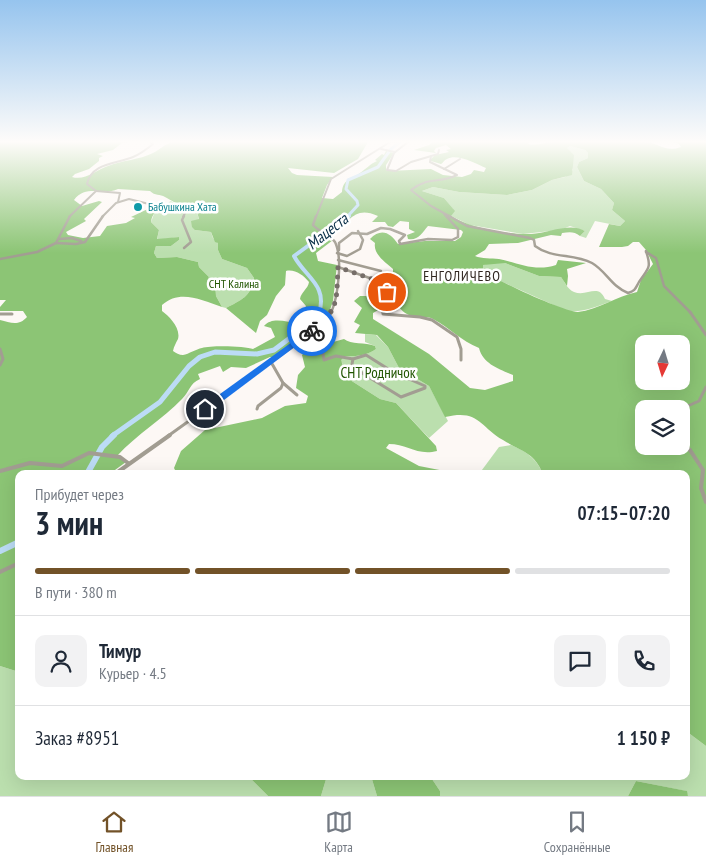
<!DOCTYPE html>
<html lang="ru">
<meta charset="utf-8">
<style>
:root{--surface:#fff;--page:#f2f2f3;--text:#1f2937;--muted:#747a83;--line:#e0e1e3;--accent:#725228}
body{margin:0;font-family:"PT Sans Narrow",sans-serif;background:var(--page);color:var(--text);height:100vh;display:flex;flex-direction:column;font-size:19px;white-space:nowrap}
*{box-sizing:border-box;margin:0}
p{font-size:16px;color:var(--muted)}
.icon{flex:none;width:28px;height:28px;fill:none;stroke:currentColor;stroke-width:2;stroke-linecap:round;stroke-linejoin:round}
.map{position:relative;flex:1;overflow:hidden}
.details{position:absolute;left:15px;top:470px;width:675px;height:310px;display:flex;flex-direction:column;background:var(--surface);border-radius:10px;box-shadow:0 5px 20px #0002}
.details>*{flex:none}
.needle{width:32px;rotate:184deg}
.controls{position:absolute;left:635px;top:335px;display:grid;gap:10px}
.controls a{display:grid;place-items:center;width:55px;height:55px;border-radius:10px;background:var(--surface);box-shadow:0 5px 20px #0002;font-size:25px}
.pin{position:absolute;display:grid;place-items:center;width:42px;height:42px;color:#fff;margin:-21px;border:2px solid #fff;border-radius:50%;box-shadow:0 1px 5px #0007}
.courier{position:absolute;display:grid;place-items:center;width:50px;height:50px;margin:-25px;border:4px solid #1a73e8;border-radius:50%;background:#fff;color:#222;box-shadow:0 1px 6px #0007}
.overview em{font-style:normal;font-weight:600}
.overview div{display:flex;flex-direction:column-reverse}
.overview{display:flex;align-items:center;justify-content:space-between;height:85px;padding:0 20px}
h1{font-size:32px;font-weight:600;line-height:38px}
.bar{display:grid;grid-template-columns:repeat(4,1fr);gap:8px 5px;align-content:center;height:60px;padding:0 20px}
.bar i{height:6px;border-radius:4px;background:var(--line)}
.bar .active{background:var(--accent)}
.bar p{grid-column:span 4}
.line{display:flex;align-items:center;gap:12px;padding:0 20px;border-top:1px solid var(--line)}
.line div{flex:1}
.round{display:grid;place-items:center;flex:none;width:52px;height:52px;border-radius:10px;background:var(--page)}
.dock{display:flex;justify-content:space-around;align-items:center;height:70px;border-top:1px solid var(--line);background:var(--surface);font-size:14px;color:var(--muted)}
.dock a{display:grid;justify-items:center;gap:2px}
.dock .active{color:var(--accent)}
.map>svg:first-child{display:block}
</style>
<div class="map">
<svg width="706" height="796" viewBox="0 0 706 796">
<rect width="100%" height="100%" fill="#fdf8f5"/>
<g fill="#bbdfae">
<path d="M 570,146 L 585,150 L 588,153 L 588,158 L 579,162 L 577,167 L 584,181 L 601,189 L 614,203 L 612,210 L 625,221 L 620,226 L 595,221 L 586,238 L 580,236 L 585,231 L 570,226 L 560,230 L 523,234 L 470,225 L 451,216 L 453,209 L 444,198 L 422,191 L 433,187 L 459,192 L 507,195 L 532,190 L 552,180 L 565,177 L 573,170 L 566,148 Z"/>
<path d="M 171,201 L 182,208 L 196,208 L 199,220 L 195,230 L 211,232 L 213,238 L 218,243 L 218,250 L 222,259 L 247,268 L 254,278 C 251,297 241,300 226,308 L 222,307 L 216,296 L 215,282 L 207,281 L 209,277 L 199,267 L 198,262 L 177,257 L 157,258 L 154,253 L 156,246 L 171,246 L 179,240 L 179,237 L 157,240 L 159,230 L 151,222 L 156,209 Z"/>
<path d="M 490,263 L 505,263 L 539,276 L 561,277 C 565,282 567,289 574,292 C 587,297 598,283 605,299 L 612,301 C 597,306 584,313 567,311 L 487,275 L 483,270 L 483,265 Z"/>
<path d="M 365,334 L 376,335 L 388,347 L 399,368 L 429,386 L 448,421 L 429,438 L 396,403 L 380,399 L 347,378 L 346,369 L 340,360 L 345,356 C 355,357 368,355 376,349 L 375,346 L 365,342 Z"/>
<path d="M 511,445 C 527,452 536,458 543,474 L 479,474 L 499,447 Z"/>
<path d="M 0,666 L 19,672 L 19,776 L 248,776 L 268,796 L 0,796 Z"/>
<path d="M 686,731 L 706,746 L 706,796 L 688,796 L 686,791 L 636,781 L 628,796 L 440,796 L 440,791 L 430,776 L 686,776 Z"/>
<path d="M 327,776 L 371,776 L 377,796 L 321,796 Z"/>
</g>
<g fill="#8cc575" fill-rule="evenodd">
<path d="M 0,142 L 128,142 L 122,143 L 113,150 L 97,154 L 103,156 L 99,158 L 99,161 L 89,169 L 75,174 L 72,177 C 85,181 96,170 108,166 C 123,160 139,160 153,153 C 161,149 163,145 172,142 L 368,142 L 358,159 L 334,173 L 288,168 L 292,173 L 297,175 L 333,177 L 327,185 L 322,198 L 333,199 L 342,192 C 343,179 351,180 360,173 C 366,169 370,164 377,161 L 375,160 L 382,154 L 384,155 L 386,151 L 394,153 L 386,165 L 386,170 L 389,171 L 431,169 L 443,175 L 462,177 L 471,174 L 474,170 L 484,172 L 486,168 C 477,164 457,153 447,159 C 444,160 443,163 441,164 L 431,161 L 431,159 L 435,155 L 449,152 L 446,150 L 451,149 L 446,145 L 436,148 L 434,151 L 436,153 L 414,150 L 429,145 L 432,142 L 530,142 L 528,144 C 538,146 545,142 554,142 C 584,140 615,140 644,142 C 659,142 664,153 681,147 L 679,144 L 674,142 L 706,142 L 706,746 L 686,731 L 686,474 L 543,474 C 534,452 522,452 503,440 C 479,426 479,409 445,417 L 429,386 L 399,368 L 388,347 L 377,335 L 355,333 L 360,325 L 354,322 L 362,308 L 354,301 L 360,296 L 371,296 L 374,299 L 389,304 L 373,313 L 373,319 L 429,354 L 470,388 L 485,390 L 513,381 L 513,375 C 499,369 483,364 479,348 C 461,341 450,328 433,319 C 426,315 414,319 407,314 C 401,311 397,305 396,299 L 399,292 L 391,284 L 393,276 L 393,269 C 385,262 373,254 375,243 L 370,239 C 381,227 391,233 398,244 L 425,241 L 455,241 L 461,237 L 463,232 L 461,230 L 428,226 C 422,233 418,241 408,239 L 407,235 L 415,232 L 409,229 L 409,222 L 400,221 L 393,227 L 388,226 L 385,222 L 372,222 L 378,216 C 354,205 350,222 333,234 L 333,240 L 316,253 L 318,261 L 337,265 L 333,301 L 329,313 L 316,326 L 273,358 L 270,357 L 246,368 L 231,367 L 223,372 L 220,366 L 198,374 L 200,379 C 189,384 190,391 182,399 C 163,419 137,434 117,456 L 126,462 L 115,470 L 117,474 L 19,474 L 19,672 L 0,666 L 0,320 C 11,323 19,326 27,317 L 23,311 L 0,311 L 0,307 L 6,300 L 0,300 ZM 570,146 L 585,150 L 588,153 L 588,158 L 579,162 L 577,167 L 584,181 L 601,189 L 614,203 L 612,210 L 625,221 L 620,226 L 609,224 L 599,247 L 622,247 L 628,246 L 633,242 L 639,242 L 646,250 L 653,264 L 641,280 L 637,292 C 617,296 598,310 578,312 C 567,313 490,278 483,270 L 483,265 L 505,263 L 539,276 L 561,277 L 567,286 L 568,276 L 567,269 L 586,263 L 558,260 L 556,265 C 535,272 519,263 499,259 C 491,258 482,259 475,256 L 485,250 L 489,244 L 518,243 L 551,235 L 561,236 L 562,233 C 569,232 574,231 580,236 L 585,231 C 570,222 549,233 531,234 C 509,235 470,228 451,216 L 455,211 L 444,198 L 422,191 L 433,187 L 459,192 L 507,195 L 532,190 L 552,180 L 572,175 L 574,155 L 567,148 ZM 118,189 L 150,191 C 155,196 160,194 165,197 C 178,204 180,207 196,208 L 199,219 L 191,221 L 192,227 L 195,230 L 211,232 L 215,242 L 218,243 L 218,250 L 222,259 L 247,268 L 254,278 C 251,297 241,300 226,308 L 256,333 L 260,321 L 267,315 L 276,296 L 285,285 L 286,271 C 295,269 303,275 309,282 C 308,289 301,292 300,299 L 306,306 L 299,323 C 287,323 273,316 264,326 L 271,328 L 275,337 L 253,349 C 246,346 211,345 202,348 C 196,349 189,354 183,355 C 179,355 176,353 173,351 C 174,346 176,343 178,339 C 181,328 169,316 162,311 L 162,305 C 180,289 201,300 222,307 L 216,296 L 215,282 L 207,281 L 209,277 L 199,267 L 198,262 L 177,257 L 157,258 L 154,253 L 156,246 L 171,246 L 179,240 L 179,237 L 157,239 L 159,230 L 151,222 C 152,213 157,212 161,206 L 154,206 L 131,217 L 135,218 L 126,223 L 107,226 L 100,236 L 83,238 L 68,235 L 66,232 L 86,221 L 84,219 L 102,202 L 99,201 L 82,206 L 74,200 C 86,184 103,196 118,189 ZM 644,344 L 681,344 L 681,381 L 644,381 ZM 644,409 L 681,409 L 681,446 L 644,446 Z"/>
<path d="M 344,339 C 351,345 365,342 375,346 L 376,349 C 368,355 356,357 345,356 L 341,360 L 347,378 L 380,399 L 396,403 L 436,446 L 437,451 C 417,456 407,444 389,444 L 386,448 L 419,466 L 460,474 L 381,474 L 373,470 L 365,474 L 177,474 L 174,468 L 181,451 L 205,430 L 262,418 L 285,406 L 306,403 L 308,396 L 296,388 L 298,375 L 305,367 L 302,355 L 308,349 Z"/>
<path d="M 248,776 L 327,776 L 321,796 L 268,796 Z"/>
<path d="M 371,776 L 430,776 L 440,791 L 440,796 L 377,796 Z"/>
<path d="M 636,781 L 687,791 L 688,796 L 628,796 Z"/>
</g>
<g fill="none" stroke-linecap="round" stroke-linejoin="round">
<path stroke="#bcdcf6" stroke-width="3" d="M 347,217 L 358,205 L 357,201 L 346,189 L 348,180 L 378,167 L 391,149 L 400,142"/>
<path stroke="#bcdcf6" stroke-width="4" d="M 319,313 C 328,285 305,277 294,256 L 349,216"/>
<path stroke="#bcdcf6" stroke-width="5" d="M 112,436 L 160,402 L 189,366 L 200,357 L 215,352 L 257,354 L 274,350 L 314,320 L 320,312"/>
<g stroke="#bcdcf6" stroke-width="6">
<path d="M 87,474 L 102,447 L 114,435"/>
<path d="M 0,551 L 19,542"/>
</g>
<g stroke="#a29d92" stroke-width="2">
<path d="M 390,142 L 396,142"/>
<path d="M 408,142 L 394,153 L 387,170 L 396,171 L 411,162 L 438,154 L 439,150"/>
<path d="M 381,149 L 395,152"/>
<path d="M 431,156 L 430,162 L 457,175 C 439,184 429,176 411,190 L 431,206 L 451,217"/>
<path d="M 444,169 L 460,159"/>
<path d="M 96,191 L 120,193 L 118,202"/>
<path d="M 444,214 L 447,217"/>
<path d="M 69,217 L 96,191 L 87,184 C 91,163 116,164 133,157 C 140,154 147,149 153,144 L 150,142"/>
<path d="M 102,217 L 116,203 L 129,199 L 149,204 L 174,206 L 186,211 L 183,217"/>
<path d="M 316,217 L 331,179 L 390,142"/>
</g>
<g stroke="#a29d92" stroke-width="2.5">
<path d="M 184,216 L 182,220 L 191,242 L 184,248"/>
<path d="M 316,216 L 313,225 C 319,232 330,235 335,242 C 343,258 338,297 331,313"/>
<path d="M 449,216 L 467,226 L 530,238 L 534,240 L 535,246 C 552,259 573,253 592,263 C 606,271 612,287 628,293 C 636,290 635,289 639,282 C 648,268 652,269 646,251"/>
<path d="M 59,239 L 72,238 L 81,241"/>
<path d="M 56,243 L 76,244 L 85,242 L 103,216"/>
<path d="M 339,250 L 339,243 L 352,233 L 367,234 L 381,228 L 390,229 L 405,235 L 399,241 L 400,244 L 428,239 L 452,240 L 458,237 L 458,229 L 446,216"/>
<path d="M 646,252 L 656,258 L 664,286 L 691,313"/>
<path d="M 337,253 L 347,256 L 360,249 L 363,240 L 358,231"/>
<path d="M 0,259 L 37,252 L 56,243 L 70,216"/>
<path d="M 338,260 L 381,271"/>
<path d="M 338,267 L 384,283 L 387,292 L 386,298 L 391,305 L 383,313"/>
</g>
<g stroke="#a29d92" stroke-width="3">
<path d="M 383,312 L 383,314 L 420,317 L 432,320 L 457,337 L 461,349 L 461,360"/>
<path d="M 690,312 L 706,335"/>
<path d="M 0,314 L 12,314"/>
<path d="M 305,337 L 303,350 L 323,353 L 324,360 L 336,356 L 353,359"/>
<path d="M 0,349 L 3,359 L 0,365"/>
<path d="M 366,355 L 393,372 L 425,386 L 425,388 L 401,397 L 354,368 L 352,364 L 353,359 Z"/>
<path d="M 271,362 L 283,383 L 297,395"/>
<path d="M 257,409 L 258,406 L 281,388 L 283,383"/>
<path d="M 681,409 L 699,401 L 706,387"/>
<path d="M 168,436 L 306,337 L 323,323 L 332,312"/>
</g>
<g stroke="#a29d92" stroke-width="4">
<path d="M 681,444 L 690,450 L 703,470 L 701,488 L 706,502"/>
<path d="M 0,471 L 30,463 L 62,466 L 89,453 L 120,457 L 128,463"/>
<path d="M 115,474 L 170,435"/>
<path d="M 0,572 L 19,563"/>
</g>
</g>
<linearGradient id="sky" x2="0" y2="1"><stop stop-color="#96c4ee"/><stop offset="0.56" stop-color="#fefcfa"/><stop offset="1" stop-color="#fefcfa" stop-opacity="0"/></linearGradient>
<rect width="706" height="253" fill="url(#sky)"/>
<path fill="#1a73e8" d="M 310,329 L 316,331 L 208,412 L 202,412 L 202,407 Z"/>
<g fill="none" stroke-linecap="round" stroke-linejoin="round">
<path stroke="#766e69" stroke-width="5" stroke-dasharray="0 9" d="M 312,331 C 340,307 336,302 338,267 L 383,283 L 387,292"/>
</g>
<circle fill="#0f9aa8" stroke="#fff" stroke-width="2" cx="138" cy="207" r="5"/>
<g text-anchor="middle" stroke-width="5" stroke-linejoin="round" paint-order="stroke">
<g font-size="12" fill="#0d838f" stroke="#fff" text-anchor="start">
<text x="148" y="211">Бабушкина Хата</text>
</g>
<g font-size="12" fill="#205500" stroke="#fff">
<text x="234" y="288">СНТ Калина</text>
</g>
<g font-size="14" letter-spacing="1" fill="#2e241e" stroke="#fff">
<text x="462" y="281">ЕНГОЛИЧЕВО</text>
</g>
<g font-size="15" fill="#205500" stroke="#fff">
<text x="378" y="378">СНТ Родничок</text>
</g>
<g font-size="16" font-style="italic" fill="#072d46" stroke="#fff">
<text transform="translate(327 231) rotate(-38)" y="6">Мацеста</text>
</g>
</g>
</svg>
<div class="controls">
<a><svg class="needle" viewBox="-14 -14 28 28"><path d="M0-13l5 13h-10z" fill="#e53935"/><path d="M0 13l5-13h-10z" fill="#747a83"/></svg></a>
<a><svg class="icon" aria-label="layers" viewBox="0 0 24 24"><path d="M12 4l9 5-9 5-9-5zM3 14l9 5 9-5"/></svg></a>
</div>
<div class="pin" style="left:387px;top:292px;background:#ea580c"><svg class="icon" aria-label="bag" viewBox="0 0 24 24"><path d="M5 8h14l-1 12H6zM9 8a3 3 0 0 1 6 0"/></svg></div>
<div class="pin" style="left:205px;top:409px;background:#1f2937"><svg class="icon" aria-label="home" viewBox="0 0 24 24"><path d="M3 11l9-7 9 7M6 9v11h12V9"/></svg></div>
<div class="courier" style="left:312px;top:331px"><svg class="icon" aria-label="bike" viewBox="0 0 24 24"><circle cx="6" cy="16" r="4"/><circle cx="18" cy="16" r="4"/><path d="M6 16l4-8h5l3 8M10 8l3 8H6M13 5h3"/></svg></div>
<section class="details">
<div class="overview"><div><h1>3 мин</h1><p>Прибудет через</p></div><em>07:15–07:20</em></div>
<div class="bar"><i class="active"></i><i class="active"></i><i class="active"></i><i></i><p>В пути · 380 m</p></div>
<div class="line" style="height:90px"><a class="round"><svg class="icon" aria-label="person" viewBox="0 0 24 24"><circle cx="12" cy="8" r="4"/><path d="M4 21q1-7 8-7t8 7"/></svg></a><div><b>Тимур</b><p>Курьер · 4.5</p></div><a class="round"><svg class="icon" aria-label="chat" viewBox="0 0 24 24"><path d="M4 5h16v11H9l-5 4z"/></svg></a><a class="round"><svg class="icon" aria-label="phone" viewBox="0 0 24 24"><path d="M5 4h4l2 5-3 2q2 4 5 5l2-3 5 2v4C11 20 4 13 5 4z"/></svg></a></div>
<div class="line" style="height:65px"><div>Заказ #8951</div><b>1 150 ₽</b></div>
</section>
</div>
<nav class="dock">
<a class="active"><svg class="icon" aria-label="home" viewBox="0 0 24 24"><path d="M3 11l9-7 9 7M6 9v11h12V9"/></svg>Главная</a>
<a><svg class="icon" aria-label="map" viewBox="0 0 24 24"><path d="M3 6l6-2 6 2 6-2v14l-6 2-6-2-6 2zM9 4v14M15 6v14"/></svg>Карта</a>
<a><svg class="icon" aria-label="saved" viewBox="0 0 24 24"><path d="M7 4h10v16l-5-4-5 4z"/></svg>Сохранённые</a>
</nav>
